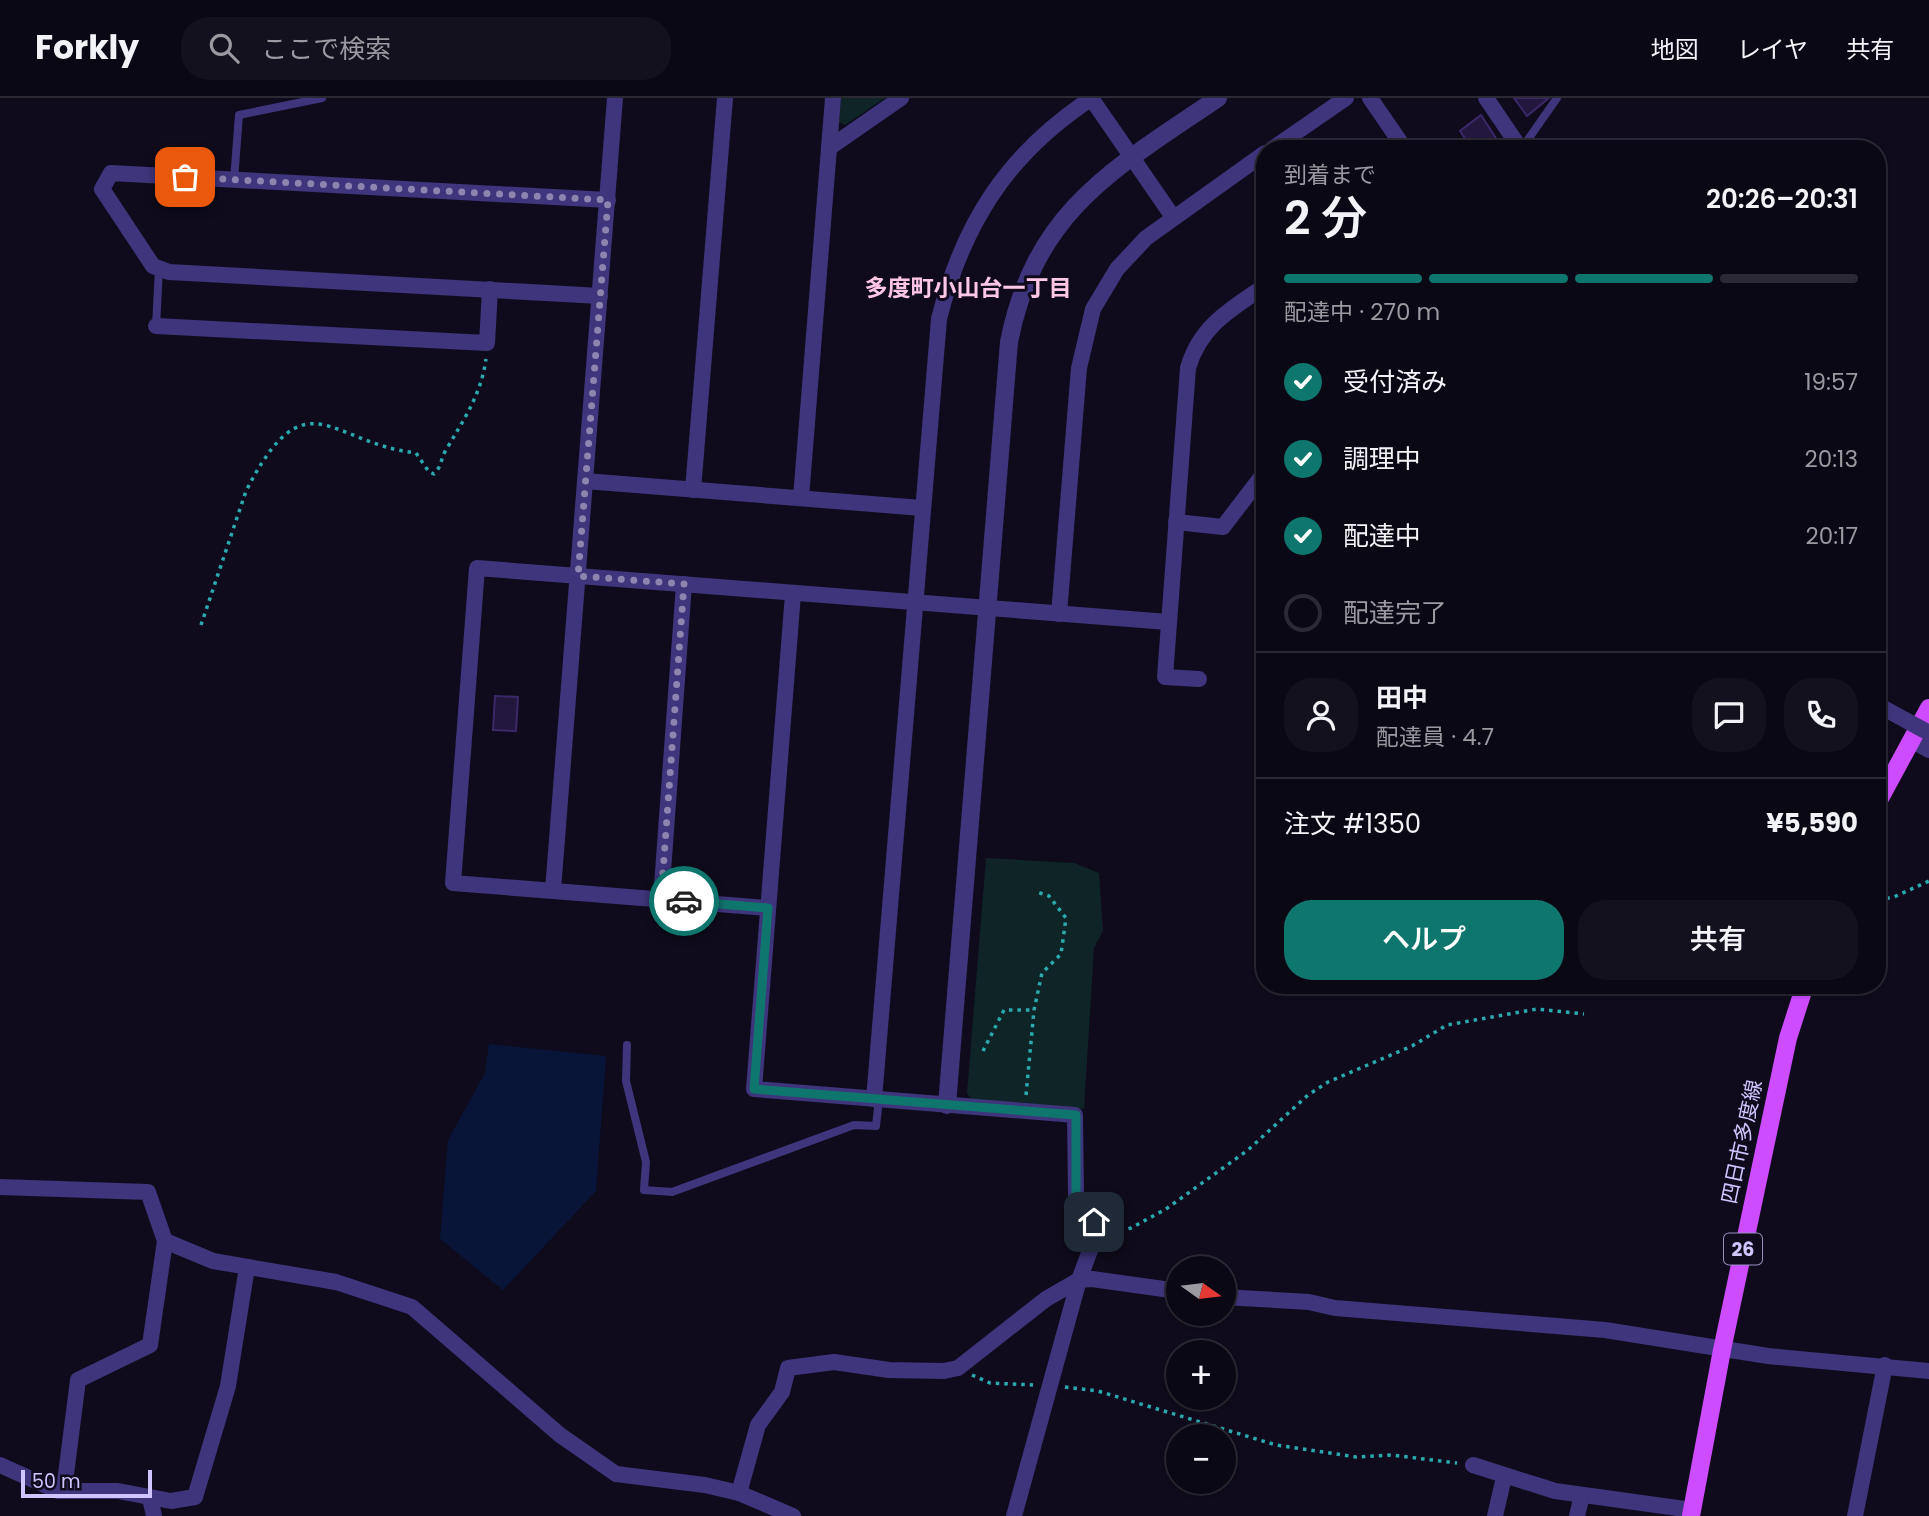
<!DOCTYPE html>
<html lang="ja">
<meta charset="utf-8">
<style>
:root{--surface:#0b0815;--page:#14111e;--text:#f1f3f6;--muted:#9a9aa0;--line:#2b2934;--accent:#0f766e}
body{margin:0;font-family:Poppins,"Noto Sans JP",sans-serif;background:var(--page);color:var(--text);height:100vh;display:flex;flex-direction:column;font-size:26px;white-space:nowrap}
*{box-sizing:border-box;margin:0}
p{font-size:23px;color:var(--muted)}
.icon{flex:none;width:38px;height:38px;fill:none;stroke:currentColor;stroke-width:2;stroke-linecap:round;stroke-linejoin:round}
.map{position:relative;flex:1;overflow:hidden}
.details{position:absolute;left:1256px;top:42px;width:630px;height:854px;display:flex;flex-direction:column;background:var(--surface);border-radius:28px;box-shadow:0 2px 5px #0004,0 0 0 2px var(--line)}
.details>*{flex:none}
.needle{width:46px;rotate:104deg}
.controls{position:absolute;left:1166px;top:1158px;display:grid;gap:14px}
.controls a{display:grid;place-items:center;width:70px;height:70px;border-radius:50%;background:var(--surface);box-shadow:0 2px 5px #0004,0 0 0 2px var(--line);font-size:35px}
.scale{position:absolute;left:21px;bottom:18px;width:131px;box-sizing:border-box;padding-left:7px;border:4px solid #d1c5ff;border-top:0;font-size:19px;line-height:24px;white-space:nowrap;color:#d1c5ff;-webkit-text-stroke:5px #0f0b1c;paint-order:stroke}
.pin{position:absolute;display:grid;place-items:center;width:60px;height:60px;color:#fff;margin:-30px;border-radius:14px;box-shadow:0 4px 10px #0006}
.courier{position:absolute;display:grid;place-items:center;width:70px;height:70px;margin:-35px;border:5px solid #0f766e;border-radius:50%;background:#fff;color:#222;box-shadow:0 2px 9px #0007}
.headline em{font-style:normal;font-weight:600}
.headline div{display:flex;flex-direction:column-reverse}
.headline{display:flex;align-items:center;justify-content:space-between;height:119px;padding:0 28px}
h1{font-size:46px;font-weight:600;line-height:52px}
.bar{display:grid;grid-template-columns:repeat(4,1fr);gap:10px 7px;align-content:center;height:84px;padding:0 28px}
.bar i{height:9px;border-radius:5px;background:var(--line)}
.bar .selected{background:var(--accent)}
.bar p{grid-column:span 4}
.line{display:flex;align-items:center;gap:18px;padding:0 28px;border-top:2px solid var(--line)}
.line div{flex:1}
.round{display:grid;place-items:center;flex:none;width:74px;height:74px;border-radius:28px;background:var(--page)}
ol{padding:0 28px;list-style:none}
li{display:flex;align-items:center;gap:21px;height:77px}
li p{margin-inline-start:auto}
li .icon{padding:7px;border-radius:50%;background:var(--accent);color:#fff;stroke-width:4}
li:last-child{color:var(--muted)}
li i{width:38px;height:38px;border:4px solid var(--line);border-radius:50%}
.cta{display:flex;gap:14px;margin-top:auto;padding:14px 28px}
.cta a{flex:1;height:80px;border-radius:28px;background:var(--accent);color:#fff;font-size:28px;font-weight:600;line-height:80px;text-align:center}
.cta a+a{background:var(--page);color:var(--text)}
header{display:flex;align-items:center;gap:42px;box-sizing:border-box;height:98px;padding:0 35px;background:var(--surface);border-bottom:2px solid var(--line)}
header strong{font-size:33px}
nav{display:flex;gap:38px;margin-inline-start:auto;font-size:24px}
.search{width:490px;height:63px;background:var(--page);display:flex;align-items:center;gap:18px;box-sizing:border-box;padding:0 24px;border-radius:28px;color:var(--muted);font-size:26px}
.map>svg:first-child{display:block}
</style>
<header>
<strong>Forkly</strong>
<div class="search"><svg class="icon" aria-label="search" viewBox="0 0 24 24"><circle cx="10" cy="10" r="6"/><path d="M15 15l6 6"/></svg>ここで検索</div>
<nav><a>地図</a><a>レイヤ</a><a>共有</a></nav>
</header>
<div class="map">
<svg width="1929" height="1418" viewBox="0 0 1929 1418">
<rect width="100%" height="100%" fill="#0f0b1c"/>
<g fill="#0e2426">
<path d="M 841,0 L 885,0 L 845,27 L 839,24 Z"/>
<path d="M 986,760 L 1074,765 L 1099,775 L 1103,833 L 1094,850 L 1084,1011 L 971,1001 L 967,995 Z"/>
</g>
<path fill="#081538" d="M 489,946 L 606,958 L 596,1093 L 503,1192 L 440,1141 L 448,1042 L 485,975 Z"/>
<g fill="#22173d" stroke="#3b2869" stroke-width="2">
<path d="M 1514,0 L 1549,0 L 1527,18 Z"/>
<path d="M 1481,17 L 1503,51 L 1472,51 L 1460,33 Z"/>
<path d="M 495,598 L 518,599 L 516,633 L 493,632 Z"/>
</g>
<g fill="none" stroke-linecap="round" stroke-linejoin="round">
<g stroke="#2aaaae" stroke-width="3.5" stroke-dasharray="3.5 5" stroke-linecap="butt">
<path d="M 201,527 L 246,393 C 306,276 329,345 416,355 L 429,374 L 434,376 C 441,370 441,360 446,352 C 464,321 481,297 486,261"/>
<path d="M 1878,802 L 1894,799 L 1929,783"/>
<path d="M 983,953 L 1004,912 L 1034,912"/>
<path d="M 1026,997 L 1034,912 L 1042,875 L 1061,856 L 1066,820 L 1049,798 L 1037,794"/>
<path d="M 1112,1135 L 1131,1130 L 1166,1111 L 1248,1052 L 1308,997 L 1328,984 L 1412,948 L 1447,927 L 1537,911 L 1584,916"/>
<path d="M 972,1277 L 990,1285 L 1033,1287"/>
<path d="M 1065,1289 L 1098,1293 L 1276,1347 L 1356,1359 L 1391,1357 L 1457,1365"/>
</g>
<g stroke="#3e357c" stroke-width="8">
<path d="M 1518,47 L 1527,43 L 1557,0"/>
<path d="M 234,82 L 239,17 L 322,0"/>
<path d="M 156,228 L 159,170"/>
<path d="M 627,947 L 626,983 L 646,1064 L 644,1092 L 672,1094 L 854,1027 L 876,1028 L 879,1001"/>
</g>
<g stroke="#3e357c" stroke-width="16">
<path d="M 1091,0 L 1173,119"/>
<path d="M 1370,0 L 1405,51"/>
<path d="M 1486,0 L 1518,47 L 1514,51"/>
<path d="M 829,50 L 901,0"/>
<path d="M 1272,51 L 1346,0"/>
<path d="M 600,198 L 169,174 L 153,168 L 102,91 L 111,75 L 608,102"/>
<path d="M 156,228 L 487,245 L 490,191"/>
<path d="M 585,383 L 922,410"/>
<path d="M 693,392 L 725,0"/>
<path d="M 801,400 L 833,0"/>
<path d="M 1176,424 L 1223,429 L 1265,374"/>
<path d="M 793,496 L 754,991 L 1075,1017 L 1076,1097 L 1094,1124 L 1097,1134 L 1079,1182 L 1014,1418"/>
<path d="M 1059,516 L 1079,270 L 1093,211 L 1117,171 L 1146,140 L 1265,55"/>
<path d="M 1199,581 L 1165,579 L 1188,270 C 1200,228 1231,211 1265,188"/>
<path d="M 1911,642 L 1929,652"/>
<path d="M 553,792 L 615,0"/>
<path d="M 661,801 L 684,486"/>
<path d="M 768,810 L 453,785 L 477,470 L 1168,524"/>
<path d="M 874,1001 L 939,221 C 963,125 1008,55 1092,0"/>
<path d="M 0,1089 L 148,1094 L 165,1143 L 213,1163 L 336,1184 L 412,1209 L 560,1337 L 616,1376 L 705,1387 L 739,1395 L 793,1418"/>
<path d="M 1223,1199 L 1309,1204 L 1335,1210 L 1605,1232 L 1768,1258 L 1929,1273"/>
<path d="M 0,1367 L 58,1393 L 118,1393 L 171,1403 L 195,1399 L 228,1288 L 247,1169"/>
<path d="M 1473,1367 L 1555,1393 L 1692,1412"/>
<path d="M 64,1392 L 78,1282 L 150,1247 L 165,1143"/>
<path d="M 739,1395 L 758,1327 L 782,1294 L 788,1270 L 834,1264 L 889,1272 L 944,1273 L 958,1270 L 1046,1201 L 1079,1182 L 1092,1181 L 1178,1193"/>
<path d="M 150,1400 L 154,1418"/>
<path d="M 1495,1418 L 1504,1379"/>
<path d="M 1577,1418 L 1582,1397"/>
<path d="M 1855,1418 L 1885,1267"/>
</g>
<path stroke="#3e357c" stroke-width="18" d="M 947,1007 L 1009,244 C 1035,112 1115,70 1218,0"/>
<g stroke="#cd4cff" stroke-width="18">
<path d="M 1878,704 L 1929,610"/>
<path d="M 1691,1418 L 1722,1252 L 1788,940 L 1805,887"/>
</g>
<path stroke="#3e357c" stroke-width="16" d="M 1878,607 L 1929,635"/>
</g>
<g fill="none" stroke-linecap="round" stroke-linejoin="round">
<path stroke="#8d84b0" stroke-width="7" stroke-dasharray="0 12.6" d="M 185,79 L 608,102 L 578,478 L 684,486 L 661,801 L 684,803"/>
<path stroke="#0f766e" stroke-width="9" d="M 684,803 L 768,810 L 754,991 L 1076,1017 L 1076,1097 L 1094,1124"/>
</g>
<g text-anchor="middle" stroke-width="6" stroke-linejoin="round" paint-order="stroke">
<rect fill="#0f0b1c" stroke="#978dbb" stroke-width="2" x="1724" y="1135.5" width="38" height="31" rx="5"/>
<g font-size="19" font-weight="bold" fill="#d1c5ff">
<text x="1743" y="1158">26</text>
</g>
<g font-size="21" fill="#d1c5ff" stroke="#0f0b1c">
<text transform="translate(1742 1044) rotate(-78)" y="7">四日市多度線</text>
</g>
<g font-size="23" font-weight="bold" fill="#ffc7e6" stroke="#0f0b1c">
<text x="968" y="198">多度町小山台一丁目</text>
</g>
</g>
</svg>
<div class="controls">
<a><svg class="needle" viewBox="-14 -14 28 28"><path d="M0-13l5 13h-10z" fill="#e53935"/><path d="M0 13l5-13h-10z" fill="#9a9aa0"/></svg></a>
<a>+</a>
<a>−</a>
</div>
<div class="scale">50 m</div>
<div class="pin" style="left:185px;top:79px;background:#ea580c"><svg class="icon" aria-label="bag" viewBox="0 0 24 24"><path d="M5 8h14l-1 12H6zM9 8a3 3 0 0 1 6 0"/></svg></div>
<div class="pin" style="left:1094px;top:1124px;background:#1f2937"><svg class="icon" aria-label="home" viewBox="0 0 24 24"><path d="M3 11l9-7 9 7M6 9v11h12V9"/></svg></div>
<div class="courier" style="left:684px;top:803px"><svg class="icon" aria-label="car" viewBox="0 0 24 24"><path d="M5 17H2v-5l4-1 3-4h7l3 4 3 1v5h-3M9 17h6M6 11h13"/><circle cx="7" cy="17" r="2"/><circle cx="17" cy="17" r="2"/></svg></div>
<section class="details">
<div class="headline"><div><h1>2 分</h1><p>到着まで</p></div><em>20:26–20:31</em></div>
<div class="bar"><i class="selected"></i><i class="selected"></i><i class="selected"></i><i></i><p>配達中 · 270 m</p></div>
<ol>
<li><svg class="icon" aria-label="check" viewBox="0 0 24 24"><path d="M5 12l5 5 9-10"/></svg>受付済み<p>19:57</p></li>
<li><svg class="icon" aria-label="check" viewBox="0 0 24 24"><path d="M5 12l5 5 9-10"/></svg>調理中<p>20:13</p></li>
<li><svg class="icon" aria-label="check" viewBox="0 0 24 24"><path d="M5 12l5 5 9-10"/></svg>配達中<p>20:17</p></li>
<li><i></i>配達完了</li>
</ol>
<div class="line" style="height:126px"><a class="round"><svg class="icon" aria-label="person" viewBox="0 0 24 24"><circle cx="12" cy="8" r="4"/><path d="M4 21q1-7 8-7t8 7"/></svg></a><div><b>田中</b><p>配達員 · 4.7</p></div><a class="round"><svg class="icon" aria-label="chat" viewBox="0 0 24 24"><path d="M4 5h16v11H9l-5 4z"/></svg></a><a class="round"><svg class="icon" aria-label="phone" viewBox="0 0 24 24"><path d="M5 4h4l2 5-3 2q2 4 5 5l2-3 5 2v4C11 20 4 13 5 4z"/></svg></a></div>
<div class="line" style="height:91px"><div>注文 #1350</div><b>¥5,590</b></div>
<div class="cta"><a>ヘルプ</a><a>共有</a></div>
</section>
</div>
